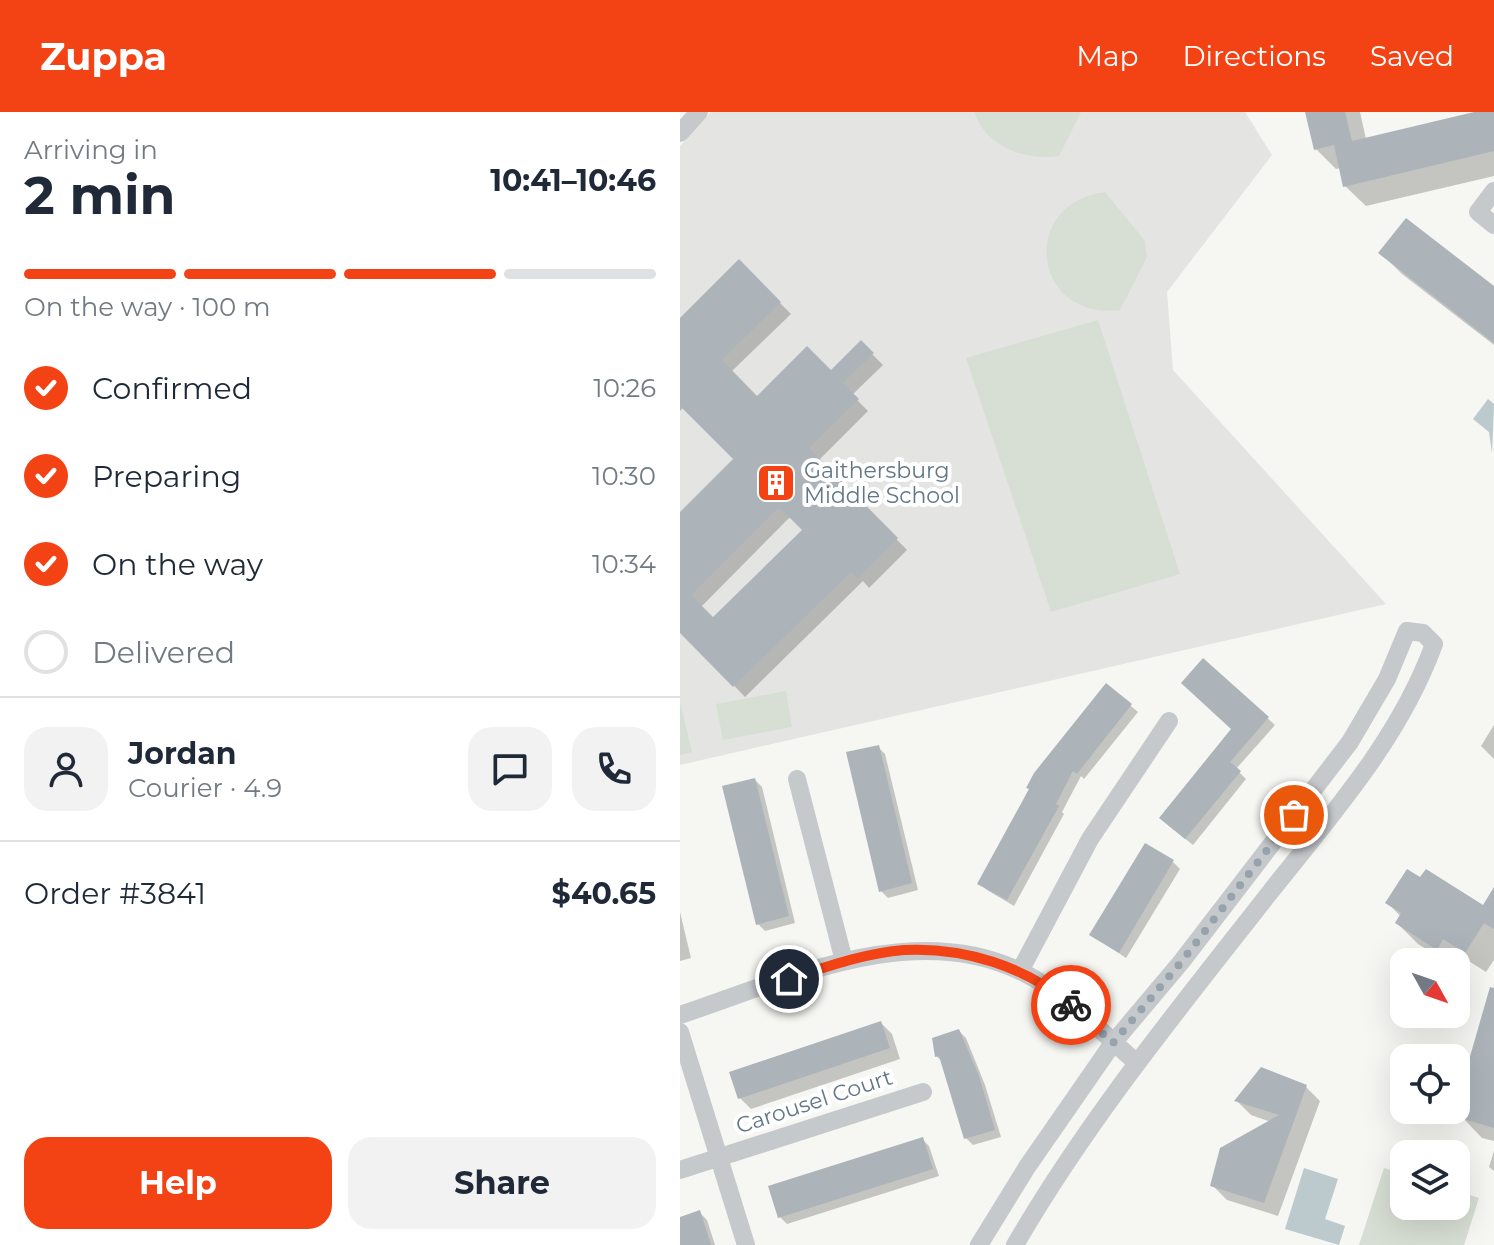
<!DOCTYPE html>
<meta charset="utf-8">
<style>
:root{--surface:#fff;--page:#f2f2f3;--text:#1f2937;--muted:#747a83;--line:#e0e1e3;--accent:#f34315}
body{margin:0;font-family:Montserrat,sans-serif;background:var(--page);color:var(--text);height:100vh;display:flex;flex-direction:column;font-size:30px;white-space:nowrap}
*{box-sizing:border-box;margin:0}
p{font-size:26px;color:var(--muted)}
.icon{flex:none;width:44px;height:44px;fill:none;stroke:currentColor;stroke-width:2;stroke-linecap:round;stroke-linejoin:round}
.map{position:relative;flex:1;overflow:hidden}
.side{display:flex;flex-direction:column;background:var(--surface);width:680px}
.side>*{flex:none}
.needle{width:52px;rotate:130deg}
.fabs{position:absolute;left:710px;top:836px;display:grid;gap:16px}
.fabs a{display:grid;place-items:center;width:80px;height:80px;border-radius:16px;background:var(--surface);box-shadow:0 8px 32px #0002;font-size:40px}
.pin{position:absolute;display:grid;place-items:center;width:68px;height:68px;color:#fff;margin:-34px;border:4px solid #fff;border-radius:50%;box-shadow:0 2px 8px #0007}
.courier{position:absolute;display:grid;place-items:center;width:80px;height:80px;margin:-40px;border:6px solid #f34315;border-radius:50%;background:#fff;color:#222;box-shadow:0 2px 10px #0007}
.summary em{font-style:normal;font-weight:700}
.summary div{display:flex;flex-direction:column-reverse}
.summary{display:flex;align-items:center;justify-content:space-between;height:136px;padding:0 24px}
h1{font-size:52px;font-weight:700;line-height:60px}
.bar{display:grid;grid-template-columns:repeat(4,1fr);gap:12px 8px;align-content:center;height:96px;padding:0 24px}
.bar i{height:10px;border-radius:6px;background:var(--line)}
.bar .selected{background:var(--accent)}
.bar p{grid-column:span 4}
.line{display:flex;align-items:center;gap:20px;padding:0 24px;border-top:2px solid var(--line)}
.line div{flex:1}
.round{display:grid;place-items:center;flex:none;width:84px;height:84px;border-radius:24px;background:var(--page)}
ol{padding:0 24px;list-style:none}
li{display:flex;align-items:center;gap:24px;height:88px}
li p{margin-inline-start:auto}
li .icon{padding:8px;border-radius:50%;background:var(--accent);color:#fff;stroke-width:4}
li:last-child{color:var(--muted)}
li i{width:44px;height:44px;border:4px solid var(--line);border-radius:50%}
.action{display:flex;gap:16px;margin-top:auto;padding:16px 24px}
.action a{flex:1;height:92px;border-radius:24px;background:var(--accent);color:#fff;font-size:32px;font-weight:700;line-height:92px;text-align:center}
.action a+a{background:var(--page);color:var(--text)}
header{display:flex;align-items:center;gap:48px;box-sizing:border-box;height:112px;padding:0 40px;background:var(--accent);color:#fff}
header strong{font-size:38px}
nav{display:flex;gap:44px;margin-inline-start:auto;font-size:28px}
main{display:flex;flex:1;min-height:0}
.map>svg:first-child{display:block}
</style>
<header>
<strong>Zuppa</strong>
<nav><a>Map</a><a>Directions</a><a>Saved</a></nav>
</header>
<main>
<section class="side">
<div class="summary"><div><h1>2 min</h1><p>Arriving in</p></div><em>10:41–10:46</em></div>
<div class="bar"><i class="selected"></i><i class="selected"></i><i class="selected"></i><i></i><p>On the way · 100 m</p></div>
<ol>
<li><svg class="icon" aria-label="check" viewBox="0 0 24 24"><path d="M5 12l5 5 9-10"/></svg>Confirmed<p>10:26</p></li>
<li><svg class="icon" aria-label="check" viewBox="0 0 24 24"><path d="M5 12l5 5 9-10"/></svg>Preparing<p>10:30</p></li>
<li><svg class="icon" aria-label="check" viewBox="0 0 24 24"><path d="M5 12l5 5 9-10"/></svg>On the way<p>10:34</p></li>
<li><i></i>Delivered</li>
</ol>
<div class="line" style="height:144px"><a class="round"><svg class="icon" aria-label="person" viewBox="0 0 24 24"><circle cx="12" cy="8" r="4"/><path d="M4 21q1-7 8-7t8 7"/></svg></a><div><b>Jordan</b><p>Courier · 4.9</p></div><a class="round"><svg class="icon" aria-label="chat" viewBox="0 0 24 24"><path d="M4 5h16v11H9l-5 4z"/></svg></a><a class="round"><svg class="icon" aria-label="phone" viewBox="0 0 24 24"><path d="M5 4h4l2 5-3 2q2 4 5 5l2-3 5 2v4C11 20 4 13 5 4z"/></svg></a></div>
<div class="line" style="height:104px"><div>Order #3841</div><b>$40.65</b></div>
<div class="action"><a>Help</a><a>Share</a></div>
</section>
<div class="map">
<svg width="814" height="1133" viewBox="0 0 814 1133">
<rect width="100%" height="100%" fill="#f6f6f2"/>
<path fill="#e4e5e3" d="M 31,0 L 565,0 L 592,43 L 487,180 L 493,258 L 706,492 L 0,653 L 0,34 Z"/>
<g fill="#d7ded3">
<path d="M 294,0 L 401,0 L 379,44 C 345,49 307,36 294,0 Z"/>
<path d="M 425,80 L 465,129 L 467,145 L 440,198 C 352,209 338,91 425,80 Z"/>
<path d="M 418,208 L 500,462 L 371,500 L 286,246 Z"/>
<path d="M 106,579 L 112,615 L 43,628 L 36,592 Z"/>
<path d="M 0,590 L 12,640 L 0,643 Z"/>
<path d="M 704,1056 L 724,1063 L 724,1094 L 776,1094 L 776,1079 L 799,1086 L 784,1133 L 679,1133 Z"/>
</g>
<g fill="#bcc9cd">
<path d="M 808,287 L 814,292 L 812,341 L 809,320 L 793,307 Z"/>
<path d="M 624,1056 L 658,1067 L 645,1107 L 665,1114 L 659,1133 L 605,1117 Z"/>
</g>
<g fill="#0003" fill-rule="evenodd">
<path d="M 627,0 L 680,0 L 686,27 L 802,0 L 814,0 L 814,64 L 686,94 L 665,74 L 661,56 L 656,57 L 636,37 Z"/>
<path d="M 701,141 L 814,177 L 814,233 L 722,162 Z"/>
<path d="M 59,150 L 111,202 L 51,260 L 77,287 L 151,261 L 181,231 L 203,253 L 172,283 L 188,299 L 139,348 L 227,438 L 189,476 L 183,469 L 65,585 L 0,518 L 0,402 L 56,347 L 4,295 L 0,299 L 0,209 ZM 111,404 L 124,418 L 33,508 L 21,495 Z"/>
<path d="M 523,549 L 595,613 L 556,657 L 566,667 L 513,733 L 488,713 L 554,617 Z"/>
<path d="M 427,574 L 458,600 L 404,667 L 401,664 L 382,700 L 384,702 L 334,794 L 307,778 L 300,771 Z"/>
<path d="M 814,613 L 814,647 L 801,634 Z"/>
<path d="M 198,635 L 205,642 L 238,778 L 208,786 L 201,779 Z"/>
<path d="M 75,668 L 82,675 L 115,811 L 85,819 L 78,812 Z"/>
<path d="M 493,750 L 500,757 L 446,846 L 412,823 Z"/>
<path d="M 814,779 L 814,848 L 806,860 L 784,846 L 778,857 L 776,850 L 767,850 L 738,832 L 717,811 L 721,805 L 708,791 L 804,796 Z"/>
<path d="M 0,800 L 11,846 L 0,849 Z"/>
<path d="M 814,882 L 814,1029 L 802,1026 L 782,1005 L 784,1000 L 776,992 Z"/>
<path d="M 201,911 L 212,922 L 220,947 L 71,997 L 60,986 Z"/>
<path d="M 279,919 L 286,926 L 305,973 L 321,1025 L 293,1033 L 286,1026 L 263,950 L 256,944 Z"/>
<path d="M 625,974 L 640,989 L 598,1104 L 547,1088 L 532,1073 L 591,1010 L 571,1003 L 557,989 Z"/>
<path d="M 242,1027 L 249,1034 L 259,1064 L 107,1112 L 100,1105 Z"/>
<path d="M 814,1039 L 814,1059 L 809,1055 Z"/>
<path d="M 20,1101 L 27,1108 L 35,1133 L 0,1133 L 0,1107 Z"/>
</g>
<g fill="#acb4ba" fill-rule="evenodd">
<path d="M 625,0 L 665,0 L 672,29 L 794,0 L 814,0 L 814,39 L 663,75 L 654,33 L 634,38 Z"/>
<path d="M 726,106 L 814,174 L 814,231 L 698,141 Z"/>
<path d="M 59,147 L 101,190 L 42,248 L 77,284 L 127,234 L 151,258 L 181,228 L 194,241 L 163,271 L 179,287 L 129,336 L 218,426 L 177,467 L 171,460 L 53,575 L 0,521 L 0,400 L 53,347 L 0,294 L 0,206 ZM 99,395 L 122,418 L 33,505 L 11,483 Z"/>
<path d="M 523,546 L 589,605 L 550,650 L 561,659 L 505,727 L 479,706 L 551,617 L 501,571 Z"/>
<path d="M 426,571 L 452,592 L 397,662 L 393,659 L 376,692 L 379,694 L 327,788 L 297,772 L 349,677 L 346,676 L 354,661 Z"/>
<path d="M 199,633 L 232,771 L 199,780 L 166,640 Z"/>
<path d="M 75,666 L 109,804 L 76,813 L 42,674 Z"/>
<path d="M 465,731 L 494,748 L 439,841 L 409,823 Z"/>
<path d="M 727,757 L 740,765 L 746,757 L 803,793 L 814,775 L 814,817 L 804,811 L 785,841 L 763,827 L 757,838 L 715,811 L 721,801 L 705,791 Z"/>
<path d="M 810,875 L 814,876 L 814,1016 L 780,1006 L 783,995 L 776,993 Z"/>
<path d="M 201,909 L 210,936 L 58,987 L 49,960 Z"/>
<path d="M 279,917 L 299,964 L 315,1018 L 284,1027 L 259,944 L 255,945 L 252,926 Z"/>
<path d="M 581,955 L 627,973 L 584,1091 L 530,1074 L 540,1036 L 599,1003 L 554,989 Z"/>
<path d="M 243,1025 L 253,1057 L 98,1106 L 88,1074 Z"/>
<path d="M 20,1098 L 31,1133 L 0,1133 L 0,1105 Z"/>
</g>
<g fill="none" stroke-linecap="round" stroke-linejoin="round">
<g stroke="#c5c9cc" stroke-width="18">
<path d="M 0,21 L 19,0"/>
<path d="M 814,79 L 798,100 L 814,113"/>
<path d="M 117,667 L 164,849"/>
<path d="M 340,859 L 410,727 L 489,609"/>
<path d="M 0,903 C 106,868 233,806 342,860 C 385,881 420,919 457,951"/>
<path d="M 0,920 L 66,1133"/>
<path d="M 0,1058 L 243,980"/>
<path d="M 299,1133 L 347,1055 L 433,931 L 502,849 L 670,630 L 707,567 L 727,519 L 743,521 L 754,532 C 720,626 652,702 591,779 C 501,894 408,1007 335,1133"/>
</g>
</g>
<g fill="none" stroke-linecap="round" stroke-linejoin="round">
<path stroke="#96a3ac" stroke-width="8" stroke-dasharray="0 14.4" d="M 391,893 L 433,931 L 502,849 L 614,703"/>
<path stroke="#f34315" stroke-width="10" d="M 109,867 C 146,855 185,841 224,838 C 284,835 345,854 391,893"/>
</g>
<defs>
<g id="building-square" transform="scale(2)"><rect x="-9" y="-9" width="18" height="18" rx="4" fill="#f34315" stroke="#fff"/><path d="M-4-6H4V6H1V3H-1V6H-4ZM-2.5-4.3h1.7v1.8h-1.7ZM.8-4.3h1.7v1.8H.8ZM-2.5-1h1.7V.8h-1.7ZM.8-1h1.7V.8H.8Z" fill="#fff"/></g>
</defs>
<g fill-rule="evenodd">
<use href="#building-square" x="96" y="371"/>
</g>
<g text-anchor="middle" stroke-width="8" stroke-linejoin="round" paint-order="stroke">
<g font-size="22" fill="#627786" stroke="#fff" text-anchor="start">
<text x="124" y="366">Gaithersburg<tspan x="124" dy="25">Middle School</tspan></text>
</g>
<g font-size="22" fill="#627786" stroke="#fff">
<text transform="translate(134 989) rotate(-18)" y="8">Carousel Court</text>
</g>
</g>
</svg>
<div class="fabs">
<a><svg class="needle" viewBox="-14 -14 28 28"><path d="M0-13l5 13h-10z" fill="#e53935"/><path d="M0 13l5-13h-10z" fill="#747a83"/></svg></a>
<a><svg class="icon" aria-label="locate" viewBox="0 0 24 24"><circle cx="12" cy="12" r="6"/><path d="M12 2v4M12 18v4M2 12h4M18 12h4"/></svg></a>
<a><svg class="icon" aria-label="layers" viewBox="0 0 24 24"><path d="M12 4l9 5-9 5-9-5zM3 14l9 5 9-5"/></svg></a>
</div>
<div class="pin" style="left:614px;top:703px;background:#ea580c"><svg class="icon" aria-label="bag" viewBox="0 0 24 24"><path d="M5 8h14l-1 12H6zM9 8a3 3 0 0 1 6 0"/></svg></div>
<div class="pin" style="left:109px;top:867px;background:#1f2937"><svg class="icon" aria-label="home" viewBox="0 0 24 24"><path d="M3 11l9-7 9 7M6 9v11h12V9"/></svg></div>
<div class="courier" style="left:391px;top:893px"><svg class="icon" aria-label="bike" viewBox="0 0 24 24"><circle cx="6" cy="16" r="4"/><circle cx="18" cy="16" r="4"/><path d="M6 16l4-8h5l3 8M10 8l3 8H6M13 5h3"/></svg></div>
</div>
</main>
